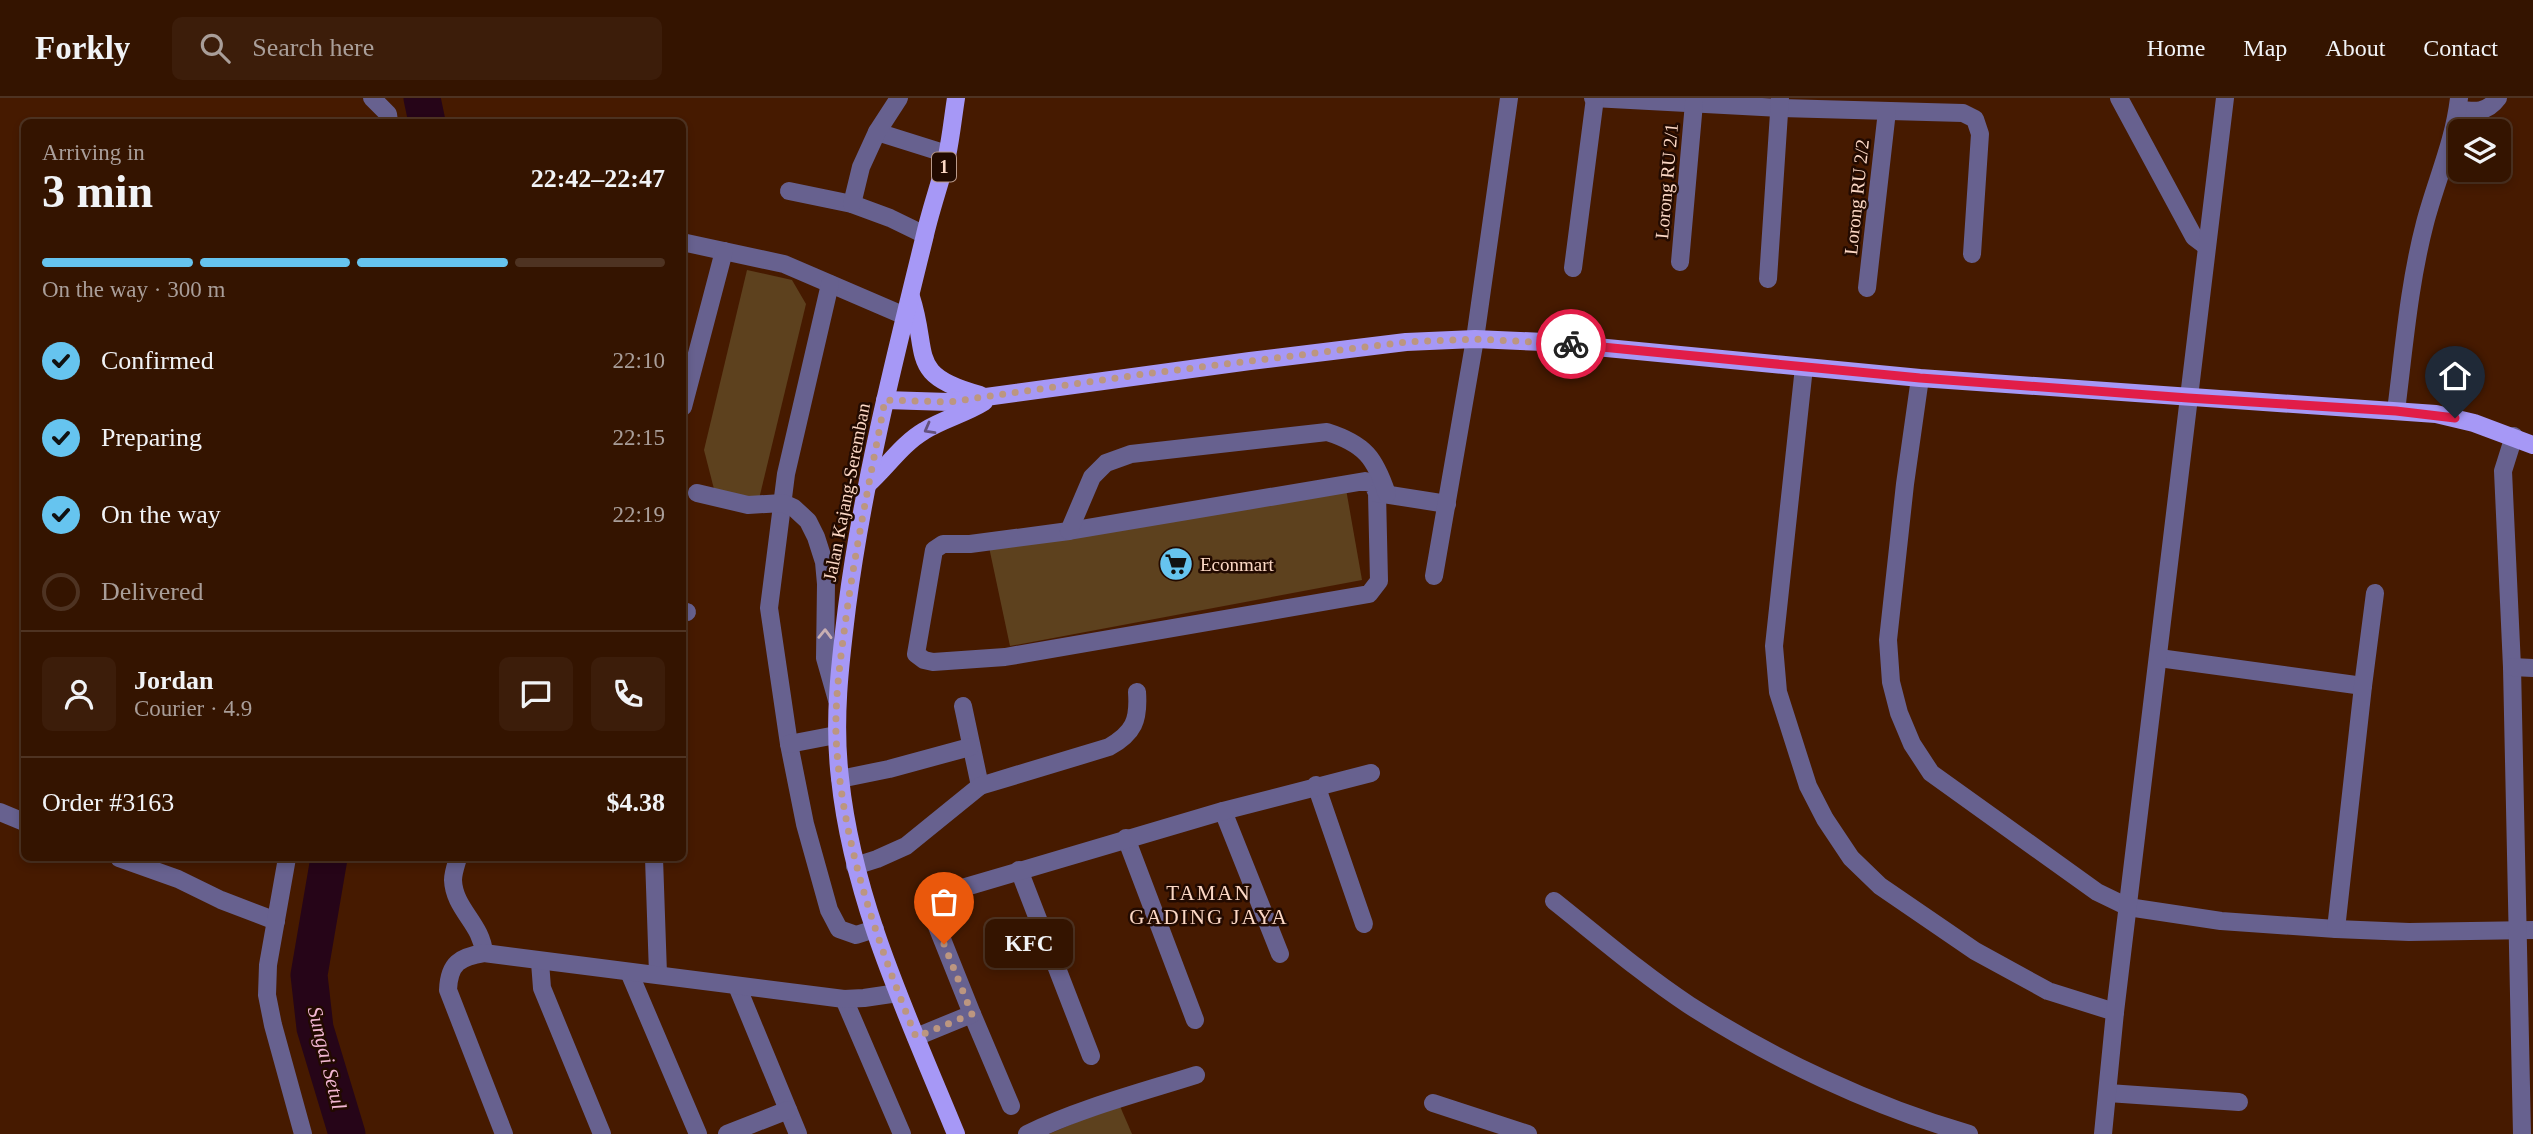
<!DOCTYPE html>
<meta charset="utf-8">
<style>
:root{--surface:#341400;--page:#3c1d0a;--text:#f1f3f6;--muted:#a99e99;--line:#4e3322;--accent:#66c4ef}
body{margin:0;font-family:Georgia,serif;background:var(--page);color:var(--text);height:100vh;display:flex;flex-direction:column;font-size:26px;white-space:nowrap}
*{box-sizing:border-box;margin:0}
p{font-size:23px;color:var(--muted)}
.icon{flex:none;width:38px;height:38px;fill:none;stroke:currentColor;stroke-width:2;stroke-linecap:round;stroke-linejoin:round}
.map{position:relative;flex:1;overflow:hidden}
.panel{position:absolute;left:21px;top:21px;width:665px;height:742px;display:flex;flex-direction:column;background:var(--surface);border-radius:10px;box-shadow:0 4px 10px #0003,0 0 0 2px var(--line)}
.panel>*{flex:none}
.controls{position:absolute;left:2448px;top:21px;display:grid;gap:14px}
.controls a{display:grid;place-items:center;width:63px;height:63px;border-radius:10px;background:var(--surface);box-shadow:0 4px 10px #0003,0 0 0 2px var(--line);font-size:35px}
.pin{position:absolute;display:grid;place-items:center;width:60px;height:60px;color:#fff;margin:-72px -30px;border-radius:50% 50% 50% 0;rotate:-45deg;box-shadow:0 0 7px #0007}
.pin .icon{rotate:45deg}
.courier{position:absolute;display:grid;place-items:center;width:70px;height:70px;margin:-35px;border:5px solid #e11d48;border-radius:50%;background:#fff;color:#222;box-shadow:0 2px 9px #0007}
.bubble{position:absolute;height:49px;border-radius:10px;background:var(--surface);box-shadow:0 4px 10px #0003,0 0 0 2px var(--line);font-size:23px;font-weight:600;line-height:49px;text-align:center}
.overview em{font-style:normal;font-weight:600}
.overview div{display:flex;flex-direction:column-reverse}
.overview{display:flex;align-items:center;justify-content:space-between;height:119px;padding:0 21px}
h1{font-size:46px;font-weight:600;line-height:52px}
.bar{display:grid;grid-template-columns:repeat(4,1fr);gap:10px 7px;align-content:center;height:84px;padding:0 21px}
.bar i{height:9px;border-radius:5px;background:var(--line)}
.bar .current{background:var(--accent)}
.bar p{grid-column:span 4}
.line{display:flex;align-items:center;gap:18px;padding:0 21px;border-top:2px solid var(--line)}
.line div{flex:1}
.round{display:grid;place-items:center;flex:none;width:74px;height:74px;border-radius:10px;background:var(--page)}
ol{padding:0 21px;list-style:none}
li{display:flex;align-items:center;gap:21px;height:77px}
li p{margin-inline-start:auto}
li .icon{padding:7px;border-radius:50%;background:var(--accent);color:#111;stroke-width:4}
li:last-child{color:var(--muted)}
li i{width:38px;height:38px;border:4px solid var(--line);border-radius:50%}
header{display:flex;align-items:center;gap:42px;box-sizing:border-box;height:98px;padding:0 35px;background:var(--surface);border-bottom:2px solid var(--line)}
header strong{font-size:33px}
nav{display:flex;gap:38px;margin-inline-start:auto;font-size:24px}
.search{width:490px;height:63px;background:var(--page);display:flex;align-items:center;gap:18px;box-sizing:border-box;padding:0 24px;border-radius:10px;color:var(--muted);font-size:26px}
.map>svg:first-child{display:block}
</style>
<header>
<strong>Forkly</strong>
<div class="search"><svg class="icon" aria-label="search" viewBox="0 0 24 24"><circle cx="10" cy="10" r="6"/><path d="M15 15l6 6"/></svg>Search here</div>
<nav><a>Home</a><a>Map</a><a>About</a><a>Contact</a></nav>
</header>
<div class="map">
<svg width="2533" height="1036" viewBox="0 0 2533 1036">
<rect width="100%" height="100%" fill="#461a00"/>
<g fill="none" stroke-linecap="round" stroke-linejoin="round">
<g stroke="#260518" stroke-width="37">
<path d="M 422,0 L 427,24"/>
<path d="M 329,760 L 309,877 L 315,930 L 347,1036"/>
</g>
</g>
<g fill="#5d411e">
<path d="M 747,172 L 792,182 L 806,206 L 759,401 L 714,391 L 704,352 Z"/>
<path d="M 1346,391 L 1362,482 L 1010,548 L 989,449 Z"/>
<path d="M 1119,1006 L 1132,1036 L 1049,1036 Z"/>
</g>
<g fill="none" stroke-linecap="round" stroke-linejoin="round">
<g stroke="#67618f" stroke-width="18">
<path d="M 372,0 L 388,16 L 389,24"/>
<path d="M 1593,0 L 1781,10 L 1963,15 L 1975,21 L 1980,36 L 1972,156"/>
<path d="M 2119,0 L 2194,139 L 2206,148"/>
<path d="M 2458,11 C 2475,14 2487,15 2498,0"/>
<path d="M 877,34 L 947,56"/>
<path d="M 789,93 L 852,106 L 890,120 L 925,137"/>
<path d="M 852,106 L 861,69 L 877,34 L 899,0"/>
<path d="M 682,144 L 784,166 L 905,218"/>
<path d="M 1680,164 L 1694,5"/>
<path d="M 1573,170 L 1595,0"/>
<path d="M 1768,181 L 1780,0"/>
<path d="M 830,186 L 786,376 L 769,510 L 789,646 L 805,726 L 829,812 L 839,831 L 856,837 L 875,831"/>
<path d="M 1867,190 L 1887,13"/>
<path d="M 1804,269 L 1774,548 L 1778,594 L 1808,688 L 1825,721 L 1851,760 L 1880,788 L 1975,853 L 2048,893 L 2115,914"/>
<path d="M 1920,280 L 1905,386 L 1888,542 L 1891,584 L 1899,615 L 1912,646 L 1931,675 L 2097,794 L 2128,809 L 2221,823 L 2336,831 L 2409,834 L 2533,832"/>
<path d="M 683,309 L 724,153"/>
<path d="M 2396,313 C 2404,250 2409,186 2425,125 C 2436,83 2454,44 2459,0"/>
<path d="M 2514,338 L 2503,373 L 2512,569 L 2522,1036"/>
<path d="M 1365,383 L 1373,386 L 1377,395 L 1379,483 L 1369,496 L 1005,559 L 933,564 L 924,562 L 916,556 L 934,452 L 943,446 L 970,446 L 1069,433 Z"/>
<path d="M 697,395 L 748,407 L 783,405 L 794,410 L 808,423 L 816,439 L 824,464 L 826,486 L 825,560 L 837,602"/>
<path d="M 1377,395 L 1447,406"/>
<path d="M 1069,433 L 1092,379 L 1106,365 L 1131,356 L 1327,334 C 1365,346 1375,360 1387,396"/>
<path d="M 1434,478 L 1475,241 L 1509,0"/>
<path d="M 682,513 L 687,514"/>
<path d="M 2159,560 L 2363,588"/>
<path d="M 2512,569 L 2533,570"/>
<path d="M 963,608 L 980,688"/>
<path d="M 789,646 L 836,637"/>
<path d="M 840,681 L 889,671 L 970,649"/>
<path d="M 1316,687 L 1364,826"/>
<path d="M 1223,713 L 1280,856"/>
<path d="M 0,714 L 24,724"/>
<path d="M 1126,740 L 1195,922"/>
<path d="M 119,760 L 178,781 L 221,802 L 276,823"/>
<path d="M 287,760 L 268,867 L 267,897 L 273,927 L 303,1036"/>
<path d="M 458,760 C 456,767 453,775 453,782 C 454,811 482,826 484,855"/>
<path d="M 654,760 L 658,876"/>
<path d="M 855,768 L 877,761 L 906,748 L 980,688 L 1109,649 C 1134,635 1139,622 1137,594"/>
<path d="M 1019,772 L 1091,958"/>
<path d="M 1554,803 C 1598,838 1642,876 1689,907 C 1773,961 1872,1008 1969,1036"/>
<path d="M 2336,831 L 2363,588 L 2375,495"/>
<path d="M 540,864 L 542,890 L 602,1036"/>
<path d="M 629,874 L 698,1036"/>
<path d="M 737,888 L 798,1036"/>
<path d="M 844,901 L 902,1036"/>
<path d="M 972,916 L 1011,1008"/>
<path d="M 916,939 L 972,916 L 936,826 L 937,807 L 952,793 L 1223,713 L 1371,675"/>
<path d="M 2108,995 L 2239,1004"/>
<path d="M 1433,1005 L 1528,1036"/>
<path d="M 504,1036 L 448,892 C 449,865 460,859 484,855 L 844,901 L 864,900 L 898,895"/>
<path d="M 727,1036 L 788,1012"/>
<path d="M 1027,1036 C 1081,1010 1139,995 1196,977"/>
<path d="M 2103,1036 L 2115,914 L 2225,0"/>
</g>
<g stroke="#a698f6" stroke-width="18">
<path d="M 911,199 C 930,257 906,277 980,297"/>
<path d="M 885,302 L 949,304 L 1250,263 L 1406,244 L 1475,241 L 1544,244 L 1920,280 L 2436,316 L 2474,325 L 2533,347"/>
<path d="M 868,386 C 887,369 902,346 924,333 C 943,321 965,316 984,304"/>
<path d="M 956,1036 C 909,921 853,805 840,680 C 833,622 840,566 847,509 C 863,385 894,263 924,141 C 930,113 940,86 947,58 C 951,39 953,19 956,0"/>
</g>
</g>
<defs><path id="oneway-chevron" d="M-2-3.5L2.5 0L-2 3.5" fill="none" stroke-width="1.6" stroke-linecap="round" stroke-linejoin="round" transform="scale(1.75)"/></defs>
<use stroke="#64517b" href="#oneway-chevron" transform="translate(929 331) rotate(151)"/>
<use stroke="#c8aeb2" href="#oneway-chevron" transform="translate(825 536) rotate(-89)"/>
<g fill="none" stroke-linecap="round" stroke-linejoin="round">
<path stroke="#bc9680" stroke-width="7" stroke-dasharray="0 12.6" d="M 944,846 L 972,916 L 916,939 C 877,843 841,743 836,638 C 835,601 840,564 845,527 C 855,451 871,377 885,302 L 949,304 L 1144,276 L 1406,244 L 1475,241 L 1571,246"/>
<path stroke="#e11d48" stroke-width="9" d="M 1571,246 L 1920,280 L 2188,300 L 2396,313 L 2455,320"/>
</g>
<defs>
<g id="supermarket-disc" transform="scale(1.75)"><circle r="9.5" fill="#66c4ef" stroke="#220a00"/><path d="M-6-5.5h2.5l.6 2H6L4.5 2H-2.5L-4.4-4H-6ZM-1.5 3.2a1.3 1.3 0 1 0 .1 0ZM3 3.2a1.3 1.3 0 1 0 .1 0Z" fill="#111"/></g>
</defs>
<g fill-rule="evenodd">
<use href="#supermarket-disc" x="1176" y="466"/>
</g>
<g text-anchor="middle" stroke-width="5" stroke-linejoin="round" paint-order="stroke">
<rect fill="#220a00" stroke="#bb9a8a" stroke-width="2" x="932" y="54.5" width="24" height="29" rx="5"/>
<g font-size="18" font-weight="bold" fill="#fcd8c5">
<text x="944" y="75">1</text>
</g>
<g font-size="19" fill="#fcd8c5" stroke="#220a00">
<text transform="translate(1666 83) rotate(-85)" y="7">Lorong RU 2/1</text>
<text transform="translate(1856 99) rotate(-84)" y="7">Lorong RU 2/2</text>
<text transform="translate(846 394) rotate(-79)" y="7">Jalan Kajang-Seremban</text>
</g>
<g font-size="19" fill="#fcd8c5" stroke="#220a00" text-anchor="start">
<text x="1200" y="473">Econmart</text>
</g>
<g font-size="21" letter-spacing="2" fill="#fcd8c5" stroke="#220a00">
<text x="1209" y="802">TAMAN<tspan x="1209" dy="24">GADING JAYA</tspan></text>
</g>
<g font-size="21" font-style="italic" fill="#f2b7d2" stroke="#220a00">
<text transform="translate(327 960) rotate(76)" y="7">Sungai Setul</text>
</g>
</g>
</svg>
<div class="controls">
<a><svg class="icon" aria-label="layers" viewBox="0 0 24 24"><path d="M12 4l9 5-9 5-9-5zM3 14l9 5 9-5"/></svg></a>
</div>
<div class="pin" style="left:944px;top:846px;background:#ea580c"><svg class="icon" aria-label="bag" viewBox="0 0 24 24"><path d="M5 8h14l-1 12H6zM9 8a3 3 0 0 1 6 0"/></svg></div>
<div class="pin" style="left:2455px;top:320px;background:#1f2937"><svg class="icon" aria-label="home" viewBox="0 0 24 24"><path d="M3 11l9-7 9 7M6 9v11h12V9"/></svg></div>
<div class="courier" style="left:1571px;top:246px"><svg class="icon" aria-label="bike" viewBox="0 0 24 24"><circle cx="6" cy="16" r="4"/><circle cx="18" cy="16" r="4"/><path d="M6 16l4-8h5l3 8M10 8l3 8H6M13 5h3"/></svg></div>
<div class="bubble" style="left:985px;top:821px;width:88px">KFC</div>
<section class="panel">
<div class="overview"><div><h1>3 min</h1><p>Arriving in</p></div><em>22:42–22:47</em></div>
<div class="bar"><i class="current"></i><i class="current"></i><i class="current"></i><i></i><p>On the way · 300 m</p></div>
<ol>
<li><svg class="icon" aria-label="check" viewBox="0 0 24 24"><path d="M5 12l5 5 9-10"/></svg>Confirmed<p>22:10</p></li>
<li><svg class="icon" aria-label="check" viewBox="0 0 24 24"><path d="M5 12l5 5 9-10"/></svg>Preparing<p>22:15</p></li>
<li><svg class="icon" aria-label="check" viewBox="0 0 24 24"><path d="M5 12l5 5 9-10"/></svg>On the way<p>22:19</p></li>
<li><i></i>Delivered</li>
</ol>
<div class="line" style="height:126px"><a class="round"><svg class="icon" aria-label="person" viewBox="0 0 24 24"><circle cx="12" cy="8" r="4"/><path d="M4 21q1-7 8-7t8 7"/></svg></a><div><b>Jordan</b><p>Courier · 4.9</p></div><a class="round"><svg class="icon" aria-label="chat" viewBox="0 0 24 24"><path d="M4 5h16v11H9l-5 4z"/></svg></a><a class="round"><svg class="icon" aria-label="phone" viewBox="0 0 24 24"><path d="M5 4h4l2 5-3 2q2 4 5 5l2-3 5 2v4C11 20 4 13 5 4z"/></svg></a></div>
<div class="line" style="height:91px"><div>Order #3163</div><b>$4.38</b></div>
</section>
</div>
